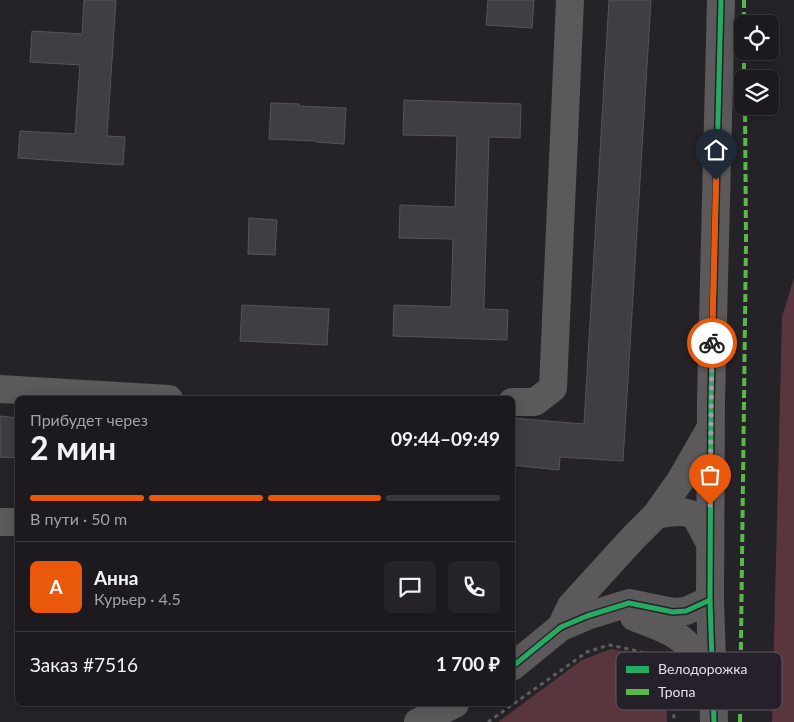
<!DOCTYPE html>
<html lang="ru">
<meta charset="utf-8">
<style>
:root{--surface:#1c1a1e;--page:#252327;--text:#f1f3f6;--muted:#a0a1a4;--line:#3a383c;--accent:#ea580c}
body{margin:0;font-family:Lato,sans-serif;background:var(--page);color:var(--text);height:100vh;display:flex;flex-direction:column;font-size:19px;white-space:nowrap}
*{box-sizing:border-box;margin:0}
p{font-size:16px;color:var(--muted)}
.icon{flex:none;width:28px;height:28px;fill:none;stroke:currentColor;stroke-width:2;stroke-linecap:round;stroke-linejoin:round}
.map{position:relative;flex:1;overflow:hidden}
.details{position:absolute;left:15px;top:396px;width:500px;height:310px;display:flex;flex-direction:column;background:var(--surface);border-radius:8px;box-shadow:0 2px 12px #0003,0 0 0 1px var(--line)}
.details>*{flex:none}
.fabs{position:absolute;left:734px;top:15px;display:grid;gap:10px}
.fabs a{display:grid;place-items:center;width:45px;height:45px;border-radius:8px;background:var(--surface);box-shadow:0 2px 12px #0003,0 0 0 1px var(--line);font-size:25px}
.pin{position:absolute;display:grid;place-items:center;width:42px;height:42px;color:#fff;margin:-51px -21px;border-radius:50% 50% 50% 0;rotate:-45deg;box-shadow:0 0 5px #0007}
.pin .icon{rotate:45deg}
.courier{position:absolute;display:grid;place-items:center;width:50px;height:50px;margin:-25px;border:4px solid #ea580c;border-radius:50%;background:#fff;color:#222;box-shadow:0 1px 6px #0007}
.headline em{font-style:normal;font-weight:700}
.headline div{display:flex;flex-direction:column-reverse}
.headline{display:flex;align-items:center;justify-content:space-between;height:85px;padding:0 15px}
h1{font-size:32px;font-weight:700;line-height:38px}
.bar{display:grid;grid-template-columns:repeat(4,1fr);gap:8px 5px;align-content:center;height:60px;padding:0 15px}
.bar i{height:6px;border-radius:4px;background:var(--line)}
.bar .on{background:var(--accent)}
.bar p{grid-column:span 4}
.line{display:flex;align-items:center;gap:12px;padding:0 15px;border-top:1px solid var(--line)}
.line div{flex:1}
.round{display:grid;place-items:center;flex:none;width:52px;height:52px;border-radius:8px;background:var(--page)}
.map>svg:first-child{display:block}
</style>
<div class="map">
<svg width="794" height="722" viewBox="0 0 794 722">
<rect width="100%" height="100%" fill="#262328"/>
<g fill="#59363e">
<path d="M 794,278 L 794,722 L 772,722 L 782,317 Z"/>
<path d="M 611,649 L 628,652 L 650,660 L 665,674 L 667,722 L 498,722 L 582,660 Z"/>
</g>
<g fill="#3f3e42" stroke="#55545a">
<path d="M 84,0 L 116,0 L 107,136 L 125,137 L 123,165 L 18,158 L 20,131 L 75,134 L 80,65 L 30,62 L 32,31 L 82,34 Z"/>
<path d="M 488,0 L 534,0 L 532,28 L 486,25 Z"/>
<path d="M 609,0 L 651,0 L 623,461 L 560,457 L 559,470 L 512,465 L 512,418 L 584,424 Z"/>
<path d="M 404,100 L 521,104 L 520,138 L 489,137 L 484,309 L 508,310 L 507,340 L 393,336 L 394,305 L 451,307 L 453,239 L 399,238 L 400,205 L 455,207 L 457,136 L 403,135 Z"/>
<path d="M 271,103 L 299,104 L 299,106 L 346,108 L 344,144 L 316,142 L 316,141 L 269,139 Z"/>
<path d="M 249,218 L 277,220 L 275,255 L 248,254 Z"/>
<path d="M 242,305 L 329,309 L 327,345 L 240,341 Z"/>
<path d="M 0,416 L 18,418 L 18,458 L 0,457 Z"/>
</g>
<g fill="none" stroke-linecap="round" stroke-linejoin="round">
<path stroke="#5f5d5f" stroke-width="3" stroke-dasharray="4 4" stroke-linecap="butt" d="M 488,722 L 587,652 L 609,645 L 638,651 L 656,659 L 673,676 L 674,722"/>
<g stroke="#5c595b" stroke-width="28">
<path d="M 0,389 L 169,399"/>
<path d="M 512,402 L 535,402 L 553,388 L 570,0"/>
<path d="M 656,515 C 668,513 687,508 696,518 C 700,523 706,537 710,543"/>
<path d="M 0,522 L 18,522"/>
<path d="M 634,617 C 649,623 669,629 681,639 C 694,649 703,663 712,676"/>
<path d="M 561,627 L 571,606 L 634,537 L 656,515 L 680,481 L 710,429"/>
<path d="M 512,667 L 561,627 L 587,616 L 629,603 L 673,612 L 686,611 L 710,600"/>
<path d="M 418,722 L 455,704"/>
<path d="M 714,722 L 710,600 L 711,400 L 721,0"/>
</g>
<g stroke="#58b947" stroke-width="4" stroke-dasharray="8 4" stroke-linecap="butt">
<path d="M 744,0 L 744,24"/>
<path d="M 744,51 L 744,79"/>
<path d="M 740,722 L 746,240 L 745,106"/>
</g>
<g stroke="#26202b" stroke-width="8">
<g id="cycleway">
<path d="M 512,667 L 561,627 L 587,616 L 629,603 L 673,612 L 686,611 L 710,600"/>
<path d="M 714,722 L 710,600 L 711,400 L 721,0"/>
</g>
</g>
<use href="#cycleway" stroke="#26ab63" stroke-width="5"/>
</g>
<g fill="none" stroke-linecap="round" stroke-linejoin="round">
<path stroke="#a09da4" stroke-width="5" stroke-dasharray="0 9" d="M 710,505 L 712,343"/>
<path stroke="#ea580c" stroke-width="6" d="M 712,343 L 716,180"/>
</g>
<rect x="616" y="652" width="166" height="58" rx="8" fill="#26202b" stroke="#5e5963" stroke-width="1"/>
<rect x="626" y="666" width="23" height="7" fill="#26ab63"/>
<rect x="626" y="689" width="23" height="6" fill="#58b947"/>
<g font-size="14" fill="#e2dfe6">
<text x="658" y="674">Велодорожка</text>
<text x="658" y="697">Тропа</text>
</g>
</svg>
<div class="fabs">
<a><svg class="icon" aria-label="locate" viewBox="0 0 24 24"><circle cx="12" cy="12" r="6"/><path d="M12 2v4M12 18v4M2 12h4M18 12h4"/></svg></a>
<a><svg class="icon" aria-label="layers" viewBox="0 0 24 24"><path d="M12 4l9 5-9 5-9-5zM3 14l9 5 9-5"/></svg></a>
</div>
<div class="pin" style="left:710px;top:505px;background:#ea580c"><svg class="icon" aria-label="bag" viewBox="0 0 24 24"><path d="M5 8h14l-1 12H6zM9 8a3 3 0 0 1 6 0"/></svg></div>
<div class="pin" style="left:716px;top:180px;background:#1f2937"><svg class="icon" aria-label="home" viewBox="0 0 24 24"><path d="M3 11l9-7 9 7M6 9v11h12V9"/></svg></div>
<div class="courier" style="left:712px;top:343px"><svg class="icon" aria-label="bike" viewBox="0 0 24 24"><circle cx="6" cy="16" r="4"/><circle cx="18" cy="16" r="4"/><path d="M6 16l4-8h5l3 8M10 8l3 8H6M13 5h3"/></svg></div>
<section class="details">
<div class="headline"><div><h1>2 мин</h1><p>Прибудет через</p></div><em>09:44–09:49</em></div>
<div class="bar"><i class="on"></i><i class="on"></i><i class="on"></i><i></i><p>В пути · 50 m</p></div>
<div class="line" style="height:90px"><b class="round" style="background:var(--accent);color:#fff">А</b><div><b>Анна</b><p>Курьер · 4.5</p></div><a class="round"><svg class="icon" aria-label="chat" viewBox="0 0 24 24"><path d="M4 5h16v11H9l-5 4z"/></svg></a><a class="round"><svg class="icon" aria-label="phone" viewBox="0 0 24 24"><path d="M5 4h4l2 5-3 2q2 4 5 5l2-3 5 2v4C11 20 4 13 5 4z"/></svg></a></div>
<div class="line" style="height:65px"><div>Заказ #7516</div><b>1 700 ₽</b></div>
</section>
</div>
